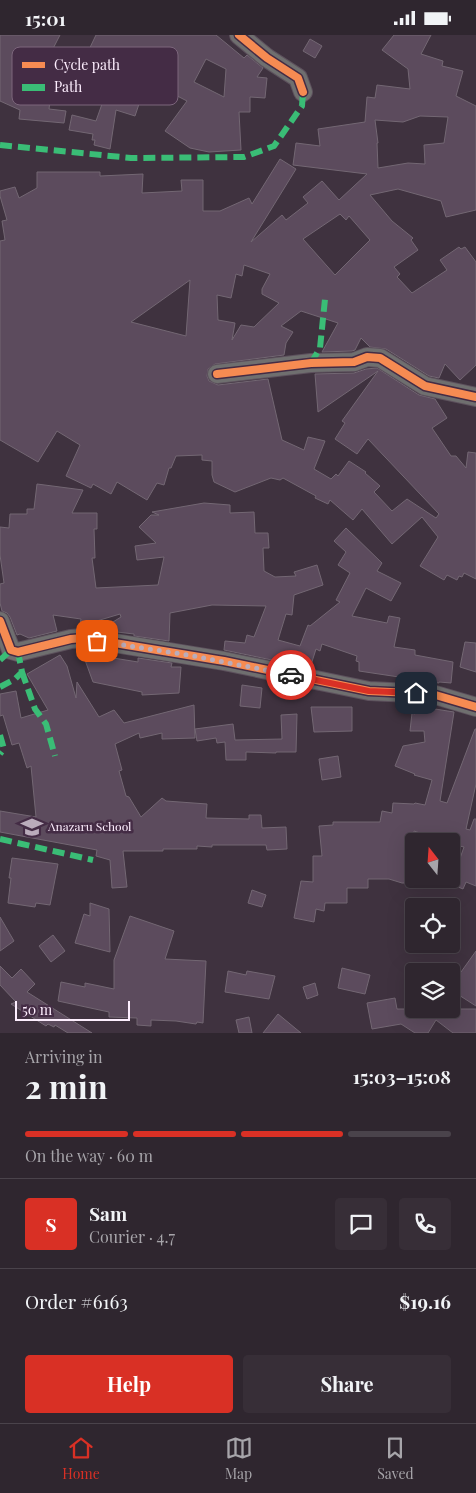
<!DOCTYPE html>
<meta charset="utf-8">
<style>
:root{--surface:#2f262f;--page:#372e37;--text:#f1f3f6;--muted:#a7a5aa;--line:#4a434b;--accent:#d93025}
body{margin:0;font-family:"Playfair Display",serif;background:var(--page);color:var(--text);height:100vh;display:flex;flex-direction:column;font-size:19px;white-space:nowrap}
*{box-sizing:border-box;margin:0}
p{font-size:16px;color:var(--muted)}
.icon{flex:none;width:28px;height:28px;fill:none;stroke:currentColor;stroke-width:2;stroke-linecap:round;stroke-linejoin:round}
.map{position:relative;height:998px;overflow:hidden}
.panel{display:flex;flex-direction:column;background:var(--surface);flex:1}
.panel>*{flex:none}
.needle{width:32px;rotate:343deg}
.buttons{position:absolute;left:405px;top:798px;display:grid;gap:10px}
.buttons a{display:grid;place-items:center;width:55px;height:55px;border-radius:5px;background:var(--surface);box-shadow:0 5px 20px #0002,0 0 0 1px var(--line);font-size:25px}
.scale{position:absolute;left:15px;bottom:12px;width:115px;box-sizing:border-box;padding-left:5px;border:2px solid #fdeefe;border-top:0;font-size:14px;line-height:18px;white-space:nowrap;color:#fdeefe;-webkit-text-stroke:4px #442c45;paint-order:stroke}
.pin{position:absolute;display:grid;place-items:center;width:42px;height:42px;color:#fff;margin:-21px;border-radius:10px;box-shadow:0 2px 8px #0006}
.courier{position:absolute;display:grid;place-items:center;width:50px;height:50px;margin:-25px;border:4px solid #d93025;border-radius:50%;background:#fff;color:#222;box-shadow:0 1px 6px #0007}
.headline em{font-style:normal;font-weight:700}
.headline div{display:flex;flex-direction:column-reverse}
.headline{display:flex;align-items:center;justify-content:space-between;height:85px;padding:0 25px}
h1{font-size:32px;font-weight:700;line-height:38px}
.bar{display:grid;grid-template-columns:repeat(4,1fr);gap:8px 5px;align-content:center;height:60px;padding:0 25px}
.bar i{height:6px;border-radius:4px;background:var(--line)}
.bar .current{background:var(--accent)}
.bar p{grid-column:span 4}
.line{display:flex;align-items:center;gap:12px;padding:0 25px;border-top:1px solid var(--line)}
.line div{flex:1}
.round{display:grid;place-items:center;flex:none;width:52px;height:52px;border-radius:5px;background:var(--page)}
.action{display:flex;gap:10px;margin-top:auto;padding:10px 25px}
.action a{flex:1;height:58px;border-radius:5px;background:var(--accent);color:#fff;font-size:20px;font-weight:700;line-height:58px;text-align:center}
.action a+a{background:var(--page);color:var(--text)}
.status{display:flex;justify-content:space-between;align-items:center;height:35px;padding:0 25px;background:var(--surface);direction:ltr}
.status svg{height:14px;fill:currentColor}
.dock{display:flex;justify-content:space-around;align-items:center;height:70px;border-top:1px solid var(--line);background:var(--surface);font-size:14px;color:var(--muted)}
.dock a{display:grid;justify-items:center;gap:2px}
.dock .current{color:var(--accent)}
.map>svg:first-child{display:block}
</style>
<div class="status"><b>15:01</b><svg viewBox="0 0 49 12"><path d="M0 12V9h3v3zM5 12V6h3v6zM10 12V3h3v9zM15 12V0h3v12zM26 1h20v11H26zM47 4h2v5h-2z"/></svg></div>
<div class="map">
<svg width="476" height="998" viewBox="0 0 476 998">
<rect width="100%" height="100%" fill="#3f323f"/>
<g fill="#5c4b5d" stroke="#736773" fill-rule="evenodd">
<path d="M 0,0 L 60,0 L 41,37 L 31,64 L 50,66 L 49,74 L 66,76 L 64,88 L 19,84 L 20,75 L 0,66 Z"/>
<path d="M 96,0 L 216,0 L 244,23 L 247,20 L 263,33 L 257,42 L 267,43 L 265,63 L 250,62 L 250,77 L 239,77 L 241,115 L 209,117 L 190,113 L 165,96 L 187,66 L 158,51 L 162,43 L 126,28 L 116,49 L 99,40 L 93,40 L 95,30 L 84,25 ZM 206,24 L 226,34 L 224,62 L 194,47 Z"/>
<path d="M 394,0 L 431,0 L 421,19 L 443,26 L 442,31 L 463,36 L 456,61 L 476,71 L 476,175 L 446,182 L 441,166 L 398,154 L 370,160 L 392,186 L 413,203 L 411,205 L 418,215 L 394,232 L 400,239 L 397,242 L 412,258 L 447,235 L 440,225 L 459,212 L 461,214 L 465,212 L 476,227 L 476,330 L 460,345 L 445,329 L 439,343 L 429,341 L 386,314 L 370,312 L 361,303 L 355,315 L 352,316 L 322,317 L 338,288 L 301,276 L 281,291 L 293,297 L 286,308 L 284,320 L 215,329 L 208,334 L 207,341 L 209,346 L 218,350 L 268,344 L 282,405 L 304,415 L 308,402 L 325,406 L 314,434 L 331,444 L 336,439 L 338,441 L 349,426 L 366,437 L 365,438 L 380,451 L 374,457 L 392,476 L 407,464 L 436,483 L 439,479 L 368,404 L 357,419 L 335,404 L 345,388 L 342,386 L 378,336 L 318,377 L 315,339 L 354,338 L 366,334 L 377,333 L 419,360 L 435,364 L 447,383 L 432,393 L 451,421 L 456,421 L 466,433 L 468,417 L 476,418 L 476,544 L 464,538 L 462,542 L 459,541 L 457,545 L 447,540 L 444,545 L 420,531 L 438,502 L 422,482 L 392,509 L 362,474 L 353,485 L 330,465 L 328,469 L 315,463 L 316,461 L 283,443 L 280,445 L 271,443 L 235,457 L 214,447 L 212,440 L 212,426 L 202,425 L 202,420 L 176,421 L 171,433 L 169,433 L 164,450 L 157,448 L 147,465 L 117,447 L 111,459 L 93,449 L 91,453 L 66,441 L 80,410 L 57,396 L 38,427 L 0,405 L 0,206 L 5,205 L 2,186 L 7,185 L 0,161 L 0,156 L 15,152 L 19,163 L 37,153 L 37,137 L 100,137 L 100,141 L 143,139 L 142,158 L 182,156 L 181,145 L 203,145 L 203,176 L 220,176 L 249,163 L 252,169 L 280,124 L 296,134 L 251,207 L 282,180 L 286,185 L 308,168 L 303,162 L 322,146 L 339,165 L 367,139 L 293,130 L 296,108 L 320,111 L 318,94 L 365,87 L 367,62 L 375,63 L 377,50 L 410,54 L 408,34 L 382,15 ZM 420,81 L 448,82 L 444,108 L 424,110 L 425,129 L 408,128 L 378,133 L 377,108 L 378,108 L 375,85 L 403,87 ZM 340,179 L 346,185 L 349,181 L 370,205 L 335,240 L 303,204 ZM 244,230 L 270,239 L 262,254 L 262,259 L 279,268 L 254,292 L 241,290 L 232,305 L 235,288 L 218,285 L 217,260 L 231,263 L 236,239 L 242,241 ZM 190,245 L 186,301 L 131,287 Z"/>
<path d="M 310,4 L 322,11 L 315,23 L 303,16 Z"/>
<path d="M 108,52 L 141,63 L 135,81 L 116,75 L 110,114 L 94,110 L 95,105 L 92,105 L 93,99 L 69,95 L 72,80 L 96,86 Z"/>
<path d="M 37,449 L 83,455 L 72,478 L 97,478 L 97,494 L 94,494 L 95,523 L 92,523 L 96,553 L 158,550 L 164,522 L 137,525 L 135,511 L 156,508 L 139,492 L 151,480 L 159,480 L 152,477 L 204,468 L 230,470 L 230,478 L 254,477 L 255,498 L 268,498 L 269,513 L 263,513 L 264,536 L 275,542 L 296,541 L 294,537 L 317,530 L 323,550 L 294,560 L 292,580 L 286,579 L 278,605 L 300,611 L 308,590 L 310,591 L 340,567 L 336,565 L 350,538 L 338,530 L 346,517 L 334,506 L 346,493 L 382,528 L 377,536 L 401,548 L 391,566 L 366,553 L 352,581 L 387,588 L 389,581 L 400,583 L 394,612 L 415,615 L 415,620 L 453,627 L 451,648 L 439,647 L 439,648 L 359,636 L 359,627 L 356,626 L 357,621 L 322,609 L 320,616 L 316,614 L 310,633 L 224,615 L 225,606 L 245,608 L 247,600 L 254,602 L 266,571 L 212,570 L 170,578 L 169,606 L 134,601 L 134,599 L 100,595 L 121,582 L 120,579 L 80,591 L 81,584 L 53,580 L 57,596 L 29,603 L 20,599 L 17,600 L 10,582 L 7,578 L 2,576 L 0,568 L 0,549 L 4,548 L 0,520 L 0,492 L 9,493 L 10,479 L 27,479 L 27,474 L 34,474 Z"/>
<path d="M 465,607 L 476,608 L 476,637 L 460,632 Z"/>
<path d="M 81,614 L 99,616 L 101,621 L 138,627 L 138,623 L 172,628 L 171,632 L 181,632 L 179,658 L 142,660 L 142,657 L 93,647 Z"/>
<path d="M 60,620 L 67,631 L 76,663 L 77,647 L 99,682 L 114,675 L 124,688 L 194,670 L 195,703 L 162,704 L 162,698 L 140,703 L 139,698 L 115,709 L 122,735 L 119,736 L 126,761 L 129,762 L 141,782 L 162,763 L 166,766 L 207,769 L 206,783 L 249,784 L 249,780 L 261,780 L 262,793 L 286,792 L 287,814 L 267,815 L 266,810 L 212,810 L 212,812 L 197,811 L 197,814 L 163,814 L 163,816 L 123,816 L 127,852 L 112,853 L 110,825 L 96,821 L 97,815 L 0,797 L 0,776 L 36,782 L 31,731 L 27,733 L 19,708 L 12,710 L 3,680 L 0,681 L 0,659 L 16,656 L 21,683 L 48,675 L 27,639 Z"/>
<path d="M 242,650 L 262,653 L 260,673 L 240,671 Z"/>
<path d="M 416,671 L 454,677 L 440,766 L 447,768 L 475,694 L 476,694 L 476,749 L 466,794 L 470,795 L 474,784 L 476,784 L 476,851 L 466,847 L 463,854 L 451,849 L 464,812 L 451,809 L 451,806 L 443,806 L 414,796 L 414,848 L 402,848 L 389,844 L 368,844 L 368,853 L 347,853 L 347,868 L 325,868 L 324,876 L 316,874 L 314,887 L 294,883 L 301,846 L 313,847 L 313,821 L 322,821 L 319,791 L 333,790 L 333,787 L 380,787 L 382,776 L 392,778 L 393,768 L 414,769 L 415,768 L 425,770 L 432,745 L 414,740 L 415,739 L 395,731 L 403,711 L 425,707 L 424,696 L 410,696 L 412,678 L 415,679 Z"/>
<path d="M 311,672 L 352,672 L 352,696 L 314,697 Z"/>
<path d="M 297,679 L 296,717 L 276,717 L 276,718 L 246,717 L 246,725 L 226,725 L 225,707 L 217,708 L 216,703 L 197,706 L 195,694 L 233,689 L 235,705 L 282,704 L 281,680 Z"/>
<path d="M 338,721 L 341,742 L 322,745 L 319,724 Z"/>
<path d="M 12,823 L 58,829 L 50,870 L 36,868 L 35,872 L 8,868 L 11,843 L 9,843 Z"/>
<path d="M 252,855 L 266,860 L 262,872 L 248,868 Z"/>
<path d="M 90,868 L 109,874 L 110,917 L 75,908 L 84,879 L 90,881 Z"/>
<path d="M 130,881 L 174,896 L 165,924 L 206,926 L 203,988 L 197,987 L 196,989 L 176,986 L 151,985 L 151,991 L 137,990 L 137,983 L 109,982 L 109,977 L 58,966 L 61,947 L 85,952 L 85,948 L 114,954 L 114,925 Z"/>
<path d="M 0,882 L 14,906 L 0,916 Z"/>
<path d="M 53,900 L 65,916 L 51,927 L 39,911 Z"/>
<path d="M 476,916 L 476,971 L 451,955 L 451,931 L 461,937 Z"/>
<path d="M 0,931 L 12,943 L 21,934 L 35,949 L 27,957 L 92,998 L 68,998 L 55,990 L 54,992 L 48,989 L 46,991 L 11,969 L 16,967 L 0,950 Z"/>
<path d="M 342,933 L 370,940 L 365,959 L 338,953 Z"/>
<path d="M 228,936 L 246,940 L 247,936 L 275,941 L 269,964 L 225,957 Z"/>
<path d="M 315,948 L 318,960 L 307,964 L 303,952 Z"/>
<path d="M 395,963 L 397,974 L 476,974 L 476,998 L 453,998 L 436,985 L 428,998 L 415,998 L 401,989 L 372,994 L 367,968 Z"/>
<path d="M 278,979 L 301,998 L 263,998 Z"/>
<path d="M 249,982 L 252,998 L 239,998 L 236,985 Z"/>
</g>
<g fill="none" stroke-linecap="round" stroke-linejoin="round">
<g stroke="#5d515d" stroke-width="20">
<g id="street">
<path d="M 239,0 L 267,23 L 298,43 L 303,57"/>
<path d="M 217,339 L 311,328 L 354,327 L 367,322 L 380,323 L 425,351 L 476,362"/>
<path d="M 0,586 L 11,615 L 18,617 L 71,604 L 84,603 L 224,626 L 369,656 L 432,659 L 476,672"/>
</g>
</g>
<use href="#street" stroke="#6f6f6f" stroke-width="18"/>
<g stroke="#3abd76" stroke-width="6" stroke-dasharray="12 6" stroke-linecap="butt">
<path d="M 0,110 L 131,123 L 244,122 L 274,111 L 302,71 L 303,57"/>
<path d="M 311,328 L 320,313 L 325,264"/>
<path d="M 0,625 L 11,615"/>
<path d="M 22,637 L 35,674 L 46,689 L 55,721"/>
<path d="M 0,652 L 15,644 L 22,637 L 18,617"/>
<path d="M 0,700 L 4,714 L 0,719"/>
<path d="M 0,804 L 93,825"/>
</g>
<g stroke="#442c45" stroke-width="11">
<g id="cycleway">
<path d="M 239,0 L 267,23 L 298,43 L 303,57"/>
<path d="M 217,339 L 311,328 L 354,327 L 367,322 L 380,323 L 425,351 L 476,362"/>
<path d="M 0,586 L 11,615 L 18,617 L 71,604 L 84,603 L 224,626 L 369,656 L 432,659 L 476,672"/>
</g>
</g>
<use href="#cycleway" stroke="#f68b52" stroke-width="8"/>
</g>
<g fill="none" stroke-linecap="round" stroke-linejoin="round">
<path stroke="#baacbb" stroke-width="5" stroke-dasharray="0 9" d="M 97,606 L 188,620 L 291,640"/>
<path stroke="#d93025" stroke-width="6" d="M 291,640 L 369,656 L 416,658"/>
</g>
<defs>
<g id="school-bare" transform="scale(1.725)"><path d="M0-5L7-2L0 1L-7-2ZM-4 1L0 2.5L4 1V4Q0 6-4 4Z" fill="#baacbb" stroke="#442c45" stroke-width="2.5" paint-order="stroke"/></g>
</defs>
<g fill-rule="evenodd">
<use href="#school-bare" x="32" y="792"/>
</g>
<g text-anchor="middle" stroke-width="5" stroke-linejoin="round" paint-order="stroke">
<g font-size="12" fill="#fdeefe" stroke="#442c45" text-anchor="start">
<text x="48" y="796">Anazaru School</text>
</g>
</g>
<rect x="12" y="12" width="166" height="58" rx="8" fill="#442c45" stroke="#7c667c" stroke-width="1"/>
<rect x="22" y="27" width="23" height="6" fill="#f68b52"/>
<rect x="22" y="49" width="23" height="7" fill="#3abd76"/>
<g font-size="14" fill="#fdeefe">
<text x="54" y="35">Cycle path</text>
<text x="54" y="57">Path</text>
</g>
</svg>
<div class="buttons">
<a><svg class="needle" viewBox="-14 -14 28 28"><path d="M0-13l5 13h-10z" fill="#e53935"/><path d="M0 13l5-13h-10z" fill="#a7a5aa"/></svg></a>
<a><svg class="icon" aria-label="locate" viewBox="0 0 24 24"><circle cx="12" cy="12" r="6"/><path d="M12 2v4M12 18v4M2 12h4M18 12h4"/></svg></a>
<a><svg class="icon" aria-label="layers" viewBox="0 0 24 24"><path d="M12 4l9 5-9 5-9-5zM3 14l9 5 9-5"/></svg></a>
</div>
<div class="scale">50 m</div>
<div class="pin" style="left:97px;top:606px;background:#ea580c"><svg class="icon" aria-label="bag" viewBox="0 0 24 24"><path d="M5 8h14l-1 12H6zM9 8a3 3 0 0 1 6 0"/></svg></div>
<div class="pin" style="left:416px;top:658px;background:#1f2937"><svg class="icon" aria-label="home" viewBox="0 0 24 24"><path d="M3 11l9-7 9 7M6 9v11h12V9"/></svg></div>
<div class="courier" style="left:291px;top:640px"><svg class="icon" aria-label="car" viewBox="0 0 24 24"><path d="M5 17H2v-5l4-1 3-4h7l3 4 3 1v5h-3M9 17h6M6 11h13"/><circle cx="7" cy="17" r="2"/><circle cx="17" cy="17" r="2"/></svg></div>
</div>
<section class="panel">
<div class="headline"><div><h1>2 min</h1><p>Arriving in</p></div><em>15:03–15:08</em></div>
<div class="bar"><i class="current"></i><i class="current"></i><i class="current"></i><i></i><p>On the way · 60 m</p></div>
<div class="line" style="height:90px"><b class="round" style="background:var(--accent);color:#fff">S</b><div><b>Sam</b><p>Courier · 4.7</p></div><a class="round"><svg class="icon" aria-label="chat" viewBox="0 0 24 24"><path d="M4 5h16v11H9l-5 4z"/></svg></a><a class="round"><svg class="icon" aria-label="phone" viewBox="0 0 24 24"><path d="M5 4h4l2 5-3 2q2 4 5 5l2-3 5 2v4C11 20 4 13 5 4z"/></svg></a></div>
<div class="line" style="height:65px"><div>Order #6163</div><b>$19.16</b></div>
<div class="action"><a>Help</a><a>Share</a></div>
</section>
<nav class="dock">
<a class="current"><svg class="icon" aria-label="home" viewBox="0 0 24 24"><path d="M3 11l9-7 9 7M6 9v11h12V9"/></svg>Home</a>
<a><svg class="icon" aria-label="map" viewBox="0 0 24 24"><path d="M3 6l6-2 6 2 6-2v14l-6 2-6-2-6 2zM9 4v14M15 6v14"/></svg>Map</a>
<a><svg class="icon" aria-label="saved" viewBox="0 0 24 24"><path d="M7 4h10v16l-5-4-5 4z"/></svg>Saved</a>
</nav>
